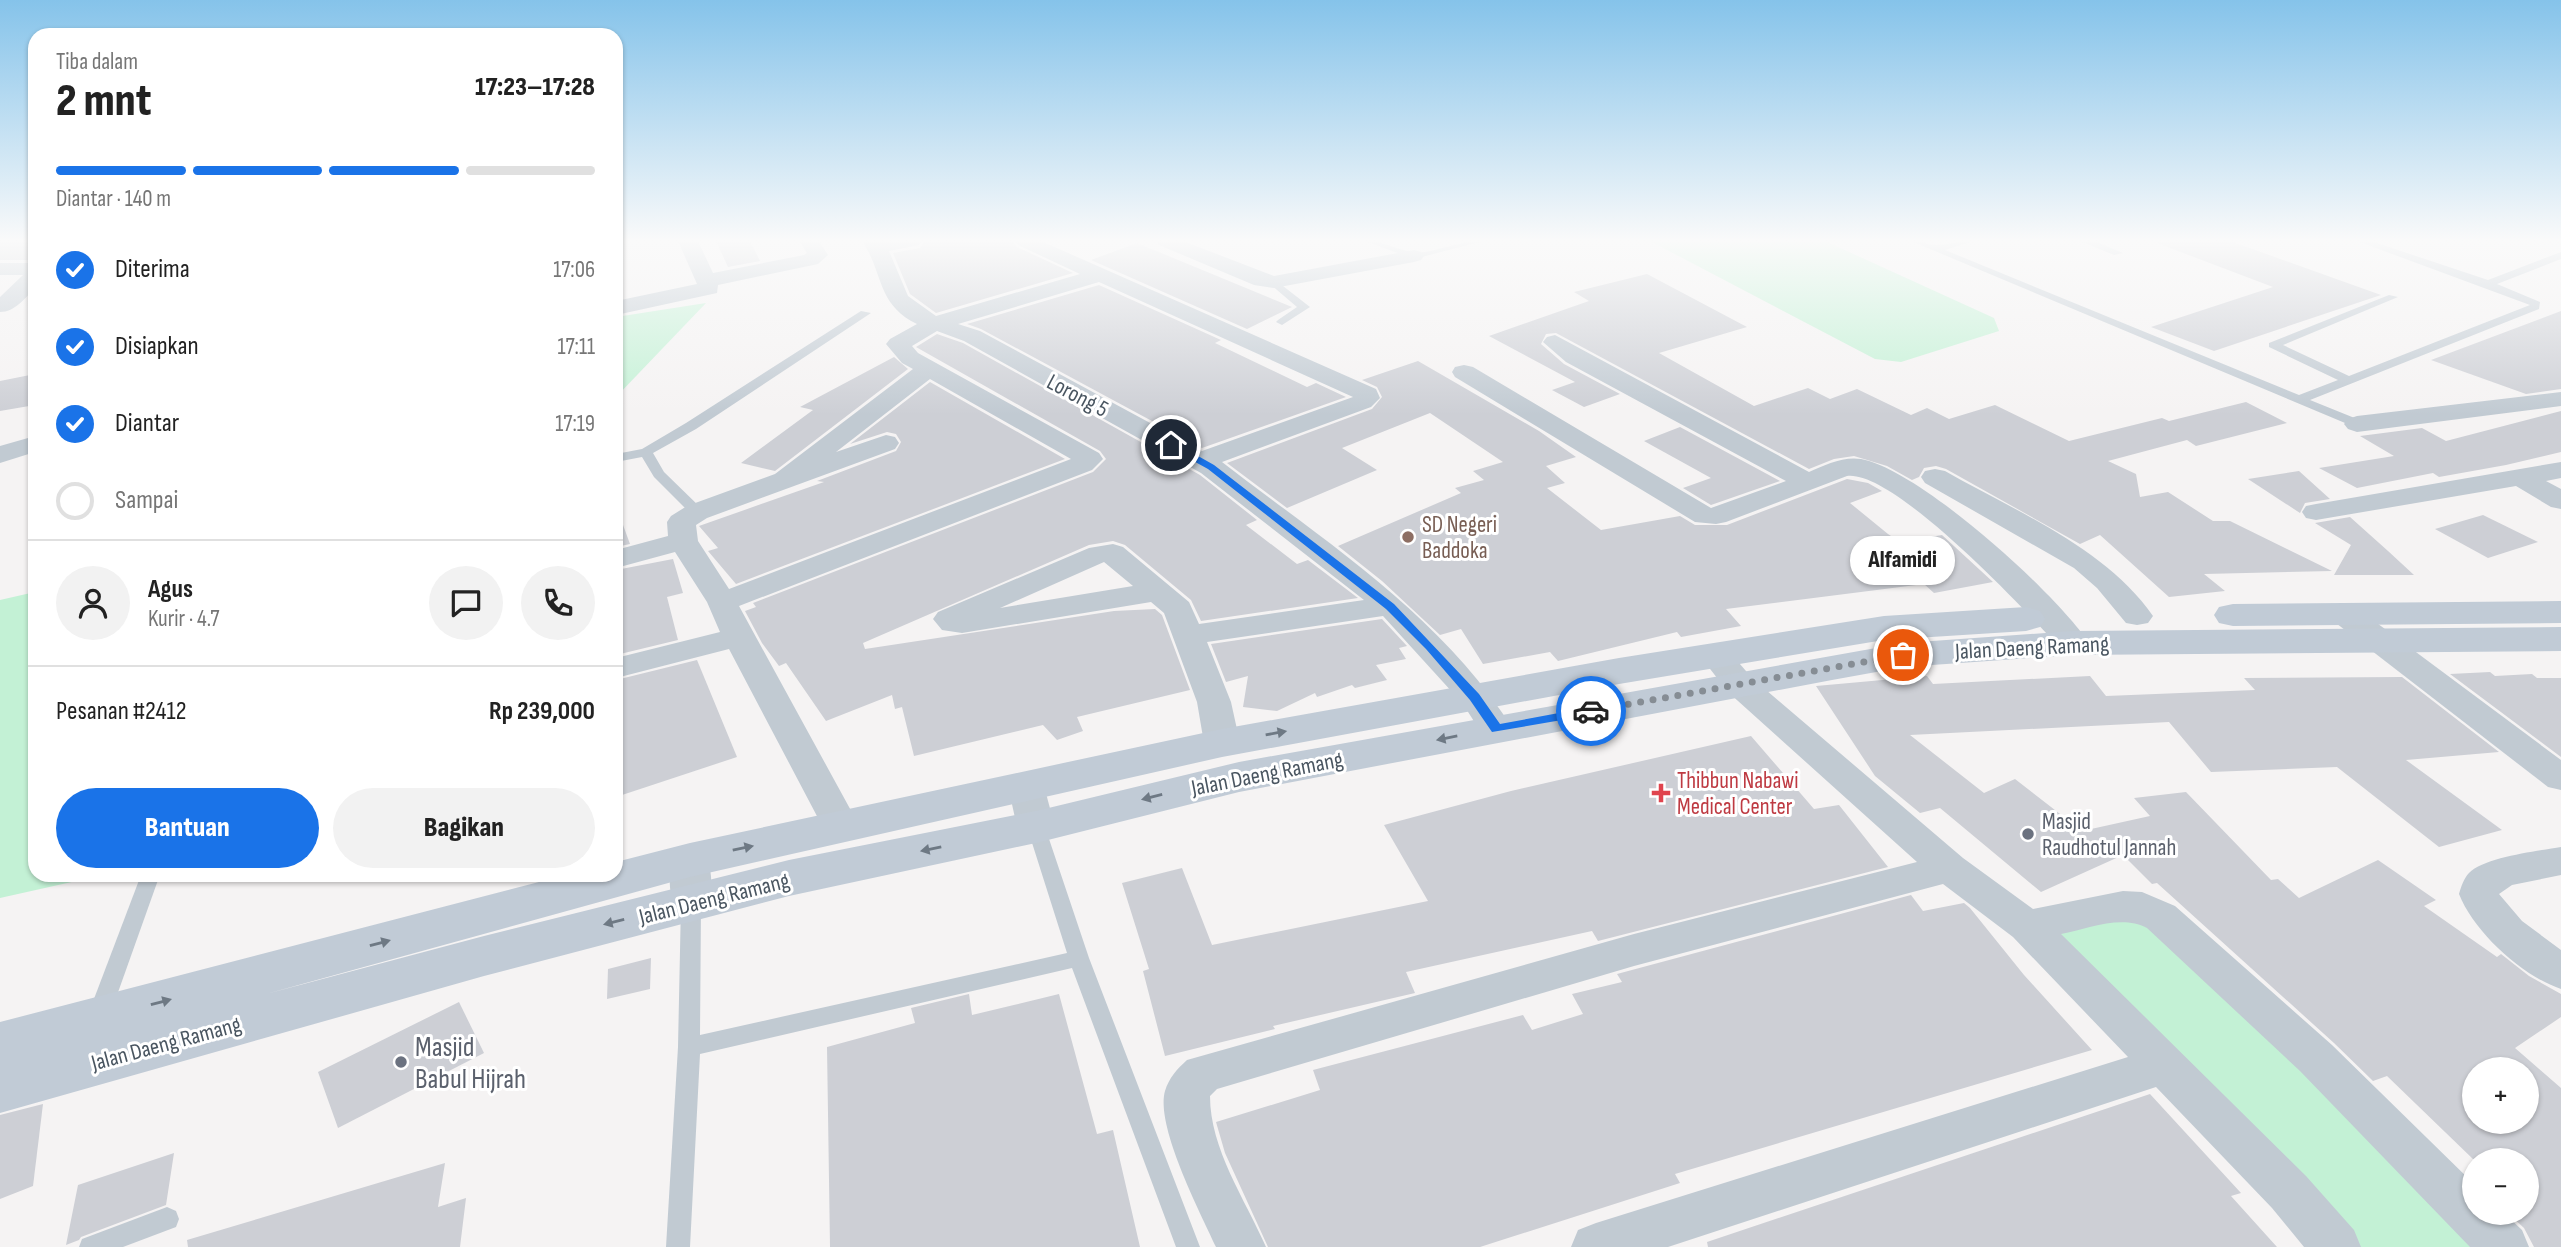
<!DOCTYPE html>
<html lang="id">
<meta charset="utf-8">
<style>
:root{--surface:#fff;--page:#f2f2f2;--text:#222;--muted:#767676;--line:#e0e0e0;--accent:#1a73e8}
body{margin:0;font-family:"Sofia Sans Condensed",sans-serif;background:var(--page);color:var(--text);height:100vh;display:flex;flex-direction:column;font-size:26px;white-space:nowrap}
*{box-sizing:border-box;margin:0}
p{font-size:23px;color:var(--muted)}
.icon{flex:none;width:38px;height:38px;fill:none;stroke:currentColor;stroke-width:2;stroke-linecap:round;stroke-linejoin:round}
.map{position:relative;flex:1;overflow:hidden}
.side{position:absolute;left:28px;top:28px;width:595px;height:854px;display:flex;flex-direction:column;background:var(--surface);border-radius:21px;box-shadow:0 2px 5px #0004}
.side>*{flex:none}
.controls{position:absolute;left:2462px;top:1057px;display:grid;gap:14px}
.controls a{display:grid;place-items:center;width:77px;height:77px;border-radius:50%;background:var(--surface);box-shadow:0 2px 5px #0004;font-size:35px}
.pin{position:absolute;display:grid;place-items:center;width:60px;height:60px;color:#fff;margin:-30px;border:4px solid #fff;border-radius:50%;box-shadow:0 2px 7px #0007}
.courier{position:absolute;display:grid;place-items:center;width:70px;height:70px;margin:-35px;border:5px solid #1a73e8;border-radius:50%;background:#fff;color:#222;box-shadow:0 2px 9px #0007}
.bubble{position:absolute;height:49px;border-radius:24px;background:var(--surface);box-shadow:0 2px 5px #0004;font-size:23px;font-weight:800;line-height:49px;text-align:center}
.head em{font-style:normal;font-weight:800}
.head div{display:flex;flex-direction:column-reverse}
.head{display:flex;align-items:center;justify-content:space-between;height:119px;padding:0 28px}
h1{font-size:46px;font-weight:800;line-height:52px}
.bar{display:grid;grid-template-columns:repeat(4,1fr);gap:10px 7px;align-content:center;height:84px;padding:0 28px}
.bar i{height:9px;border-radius:5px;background:var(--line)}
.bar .selected{background:var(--accent)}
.bar p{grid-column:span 4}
.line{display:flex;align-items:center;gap:18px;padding:0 28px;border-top:2px solid var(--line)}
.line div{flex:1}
.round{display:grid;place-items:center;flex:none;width:74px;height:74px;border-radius:37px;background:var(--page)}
ol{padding:0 28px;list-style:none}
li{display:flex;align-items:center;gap:21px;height:77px}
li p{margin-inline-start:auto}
li .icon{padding:7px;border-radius:50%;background:var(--accent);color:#fff;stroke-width:4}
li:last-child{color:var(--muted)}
li i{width:38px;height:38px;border:4px solid var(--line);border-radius:50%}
.action{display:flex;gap:14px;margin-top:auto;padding:14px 28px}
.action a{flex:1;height:80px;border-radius:42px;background:var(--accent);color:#fff;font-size:28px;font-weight:800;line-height:80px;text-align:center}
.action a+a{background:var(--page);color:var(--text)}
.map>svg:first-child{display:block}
</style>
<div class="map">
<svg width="2561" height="1247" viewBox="0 0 2561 1247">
<rect width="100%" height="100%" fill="#f5f3f3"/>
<g fill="#c3f1d5">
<path d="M 1650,241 L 1825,241 L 1994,318 L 1999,331 L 1901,362 L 1875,359 Z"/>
<path d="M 706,303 L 616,397 L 616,317 Z"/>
<path d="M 35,592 L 35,875 L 103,875 L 0,898 L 0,600 Z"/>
<path d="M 2126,914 L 2153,922 L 2488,1247 L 2347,1247 L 2053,934 Z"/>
</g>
<g fill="#cdcfd5" fill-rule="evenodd">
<rect x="0" y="241" width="35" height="19"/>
<path d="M 716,241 L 750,241 L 760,261 L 728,267 Z"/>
<path d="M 925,241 L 1012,241 L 1017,247 L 1073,273 L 936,313 L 910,294 L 893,253 L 920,248 Z"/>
<path d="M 2157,241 L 2230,241 L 2381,295 L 2214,351 L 2151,327 L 2273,287 L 2157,243 Z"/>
<path d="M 1137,243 L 1292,307 L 1247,329 L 1091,260 Z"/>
<path d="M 1647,274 L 1747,327 L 1659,353 L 1754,406 L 1808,388 L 1830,399 L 1857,389 L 1911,415 L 1927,408 L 1949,419 L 1995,405 L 2069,441 L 2162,418 L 2169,421 L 2246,402 L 2287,423 L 2196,446 L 2187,440 L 2108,461 L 2136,474 L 2140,497 L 2168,492 L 2213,521 L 2230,521 L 2332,571 L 2204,574 L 2225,591 L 2169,597 L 2100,535 L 2080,544 L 1946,469 L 1936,466 L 1924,468 L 1919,477 L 1912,480 L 1887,466 L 1854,456 L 1834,459 L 1809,469 L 1556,333 L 1546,334 L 1541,344 L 1564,364 L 1620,394 L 1584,407 L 1552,390 L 1575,382 L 1489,336 L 1589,301 L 1574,292 Z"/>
<path d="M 1099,285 L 1221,340 L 1215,343 L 1307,387 L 1316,383 L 1346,397 L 1202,448 L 981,329 L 967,324 Z"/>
<path d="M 2561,311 L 2561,389 L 2526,394 L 2431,360 Z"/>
<path d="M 937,334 L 963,343 L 1200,475 L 1257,520 L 1246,525 L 1297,564 L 1308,560 L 1358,598 L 1201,621 L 1191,600 L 1125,545 L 1113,541 L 1089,545 L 863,643 L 865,649 L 1114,611 L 1155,609 L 1162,615 L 1190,690 L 1077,717 L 1083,731 L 1057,740 L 1043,725 L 914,756 L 902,707 L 895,709 L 892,695 L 826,721 L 786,663 L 779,666 L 762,643 L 745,611 L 756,607 L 753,603 L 1093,472 L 1106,459 L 1100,451 L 916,347 Z"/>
<path d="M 894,357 L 908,369 L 775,471 L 741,463 L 813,410 L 800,407 Z"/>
<path d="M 1418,361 L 1539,431 L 1576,457 L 1546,466 L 1565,483 L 1547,488 L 1601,530 L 1680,516 L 1695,525 L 1727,525 L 1847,479 L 1868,483 L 1882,491 L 1850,503 L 1888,534 L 1900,542 L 1942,535 L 1993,582 L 1934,593 L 1924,584 L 1726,609 L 1741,626 L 1681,637 L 1677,632 L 1558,661 L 1550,652 L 1483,664 L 1461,629 L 1440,635 L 1382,581 L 1338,546 L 1461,493 L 1455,488 L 1484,480 L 1473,471 L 1503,462 L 1430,413 L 1342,448 L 1377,470 L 1287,508 L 1227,463 L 1372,409 L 1382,397 L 1377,387 L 1362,380 Z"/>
<path d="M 35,374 L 35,405 L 0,411 L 0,381 Z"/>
<path d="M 930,382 L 1065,459 L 736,584 L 708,551 L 718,548 L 699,526 L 824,482 L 817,481 L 896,451 L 901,442 L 896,434 L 887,432 L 850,444 Z"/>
<path d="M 2561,411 L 2561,452 L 2506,465 L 2439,477 L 2433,473 L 2357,488 L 2319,468 L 2394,456 L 2360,436 L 2422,428 L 2446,441 Z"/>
<path d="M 1680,427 L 1780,481 L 1711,505 L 1683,488 L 1711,478 L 1644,441 Z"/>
<path d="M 2299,471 L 2330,499 L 2305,503 L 2300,513 L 2248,479 Z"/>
<path d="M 619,514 L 630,544 L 616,547 L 616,515 Z"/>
<path d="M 2483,515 L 2538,542 L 2488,558 L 2435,529 Z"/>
<path d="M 2350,517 L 2388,551 L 2414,575 L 2334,575 L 2351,545 L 2315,523 Z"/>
<path d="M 673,559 L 683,593 L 667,597 L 678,640 L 616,655 L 616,570 Z"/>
<path d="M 1382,619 L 1407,646 L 1399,648 L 1406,659 L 1376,665 L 1387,680 L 1355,688 L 1352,685 L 1317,697 L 1315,693 L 1277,711 L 1243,707 L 1248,676 L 1226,682 L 1211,644 Z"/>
<path d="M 697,660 L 737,757 L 616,797 L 616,680 Z"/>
<path d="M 2490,672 L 2495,676 L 2532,674 L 2537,678 L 2561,678 L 2561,757 L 2450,674 Z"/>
<path d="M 1927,676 L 1933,684 L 2090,676 L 2106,696 L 2255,690 L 2244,678 L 2402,677 L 2499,752 L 2406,760 L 2502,830 L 2439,847 L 2337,767 L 2211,772 L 2169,722 L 1910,735 L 1984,793 L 2015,779 L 2082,831 L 2150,816 L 2134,798 L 2186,792 L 2271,880 L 2278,879 L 2299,898 L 2378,860 L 2436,900 L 2424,906 L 2497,957 L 2501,954 L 2529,976 L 2561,994 L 2561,1017 L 2515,1048 L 2561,1088 L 2561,1247 L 2534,1247 L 2524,1228 L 2508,1213 L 2527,1213 L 2527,1160 L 2474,1160 L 2387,1076 L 2373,1081 L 2334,1043 L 2157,883 L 2152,884 L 2123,855 L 2041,892 L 1940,808 L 1920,813 L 1875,776 L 1816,686 ZM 2474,1069 L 2527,1069 L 2527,1122 L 2474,1122 Z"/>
<path d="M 1751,736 L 1814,809 L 1839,805 L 1888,867 L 1598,941 L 1592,931 L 1406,972 L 1415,993 L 1273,1026 L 1275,1029 L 1165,1056 L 1143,971 L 1149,969 L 1122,883 L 1182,868 L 1212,945 L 1428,901 L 1384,825 L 1511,791 Z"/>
<path d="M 1911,895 L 1923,911 L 1964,903 L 1970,908 L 2024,975 L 2092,1050 L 1675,1174 L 1680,1183 L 1480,1247 L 1268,1247 L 1225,1153 L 1216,1122 L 1320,1090 L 1313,1070 L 1523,1015 L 1532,1030 L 1583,1014 L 1572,994 L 1622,982 L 1617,974 Z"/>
<path d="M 651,958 L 650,989 L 607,999 L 608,969 Z"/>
<path d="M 969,994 L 972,1015 L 1059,994 L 1097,1134 L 1113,1130 L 1140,1247 L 830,1247 L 827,1047 L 915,1023 L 911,1008 Z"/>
<path d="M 459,1002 L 484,1053 L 338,1128 L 318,1072 Z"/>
<path d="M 2150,1094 L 2241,1193 L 2231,1196 L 2277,1247 L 1708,1247 L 1707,1242 Z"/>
<path d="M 43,1104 L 33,1186 L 0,1199 L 0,1115 Z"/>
<path d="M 174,1153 L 166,1205 L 81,1237 L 79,1240 L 66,1245 L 78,1185 Z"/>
<path d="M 445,1163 L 438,1207 L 466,1198 L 460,1247 L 188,1247 L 187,1240 Z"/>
</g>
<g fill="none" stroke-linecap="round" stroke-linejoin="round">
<g fill="#c1cad2" fill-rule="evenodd">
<path d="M 1365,241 C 1383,240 1396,250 1413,252 C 1429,255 1460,240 1483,241 L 1414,259 Z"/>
<path d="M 1911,241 C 1921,240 1930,246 1939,245 C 1950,244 1961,241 1973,241 L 1945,250 L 2299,395 L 2338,380 L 2269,347 L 2269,343 L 2389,295 L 2398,297 L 2283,345 L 2349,376 L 2530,305 L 2357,241 L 2371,241 L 2488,280 L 2561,252 L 2561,259 L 2497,284 L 2540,302 L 2539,309 L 2310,400 L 2362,421 L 2362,427 L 2357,428 Z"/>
<path d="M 2080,241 L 2094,241 L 2123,253 L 2114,255 Z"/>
<path d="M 1274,279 L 1310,307 L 1282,325 L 1276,322 L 1278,320 L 1297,307 L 1270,284 L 1270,280 Z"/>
<path d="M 861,311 L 871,313 L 696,429 L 653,453 L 664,472 L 702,509 L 704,512 L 702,515 L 692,515 L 654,477 L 642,457 L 616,462 L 616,454 L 642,449 L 686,423 Z"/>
<path d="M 1036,820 L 1043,822 L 1045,827 L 1089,958 L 1200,1247 L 1176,1247 L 1072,968 L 700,1054 L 690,1247 L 666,1247 L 678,1047 L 681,903 L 684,898 L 691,895 L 698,898 L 701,903 L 700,1035 L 1067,953 L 1027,827 L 1029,822 Z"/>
<path d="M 141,875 L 155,875 L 158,880 L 111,1012 L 108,1018 L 100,1021 L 92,1018 L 89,1012 Z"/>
<path d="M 167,1207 L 176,1211 L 179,1219 L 176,1227 L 123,1247 L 79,1247 L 82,1239 Z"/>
</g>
<g fill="#c1cad2" fill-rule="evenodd">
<path d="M 678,241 L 698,241 L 713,273 L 804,255 L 807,253 L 799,241 L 819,241 L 828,255 L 818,264 L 718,285 L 717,293 L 616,315 L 616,301 L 697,284 Z"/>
<path d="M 862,241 L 922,241 L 919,245 L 889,251 L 908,296 L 936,316 L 1080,274 L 1018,245 L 1015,241 L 1041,241 L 1376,389 L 1380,398 L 1371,407 L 1222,462 C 1326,542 1442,616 1513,729 L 1508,737 L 1496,740 L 1484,737 L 1463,704 L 1383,616 L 1207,642 L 1231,702 L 1240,743 L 1234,751 L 1222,755 L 1210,751 L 1204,743 L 1197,702 L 1164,613 L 1151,602 L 962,633 L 942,630 L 933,619 L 938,612 L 1089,548 L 1113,544 L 1123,547 L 1189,602 L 1199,624 L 1364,600 L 1201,473 L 964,341 L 937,331 L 912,346 L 918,353 L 1099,453 L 1103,459 L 1092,470 L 739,606 L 860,827 L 854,837 L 841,840 L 828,837 L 729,649 L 616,678 L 616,658 L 720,632 L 707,602 L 675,552 L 616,568 L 616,550 L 668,536 L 667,522 L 671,516 L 687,506 L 775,474 L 913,369 L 902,363 L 886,344 L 890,339 L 917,324 C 876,304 884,273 862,241 ZM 1099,282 L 1353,397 L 1202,451 L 980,331 L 958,324 ZM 930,379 L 1071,459 L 729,589 L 698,541 L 696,525 L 707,518 L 895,449 L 899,443 L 895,437 L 886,435 L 836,452 ZM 1104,562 L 1133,586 L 1000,608 Z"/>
<path d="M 1156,241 L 1183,241 L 1274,276 L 1414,250 L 1421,252 L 1424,256 L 1421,260 L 1414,262 L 1274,288 L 1254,285 L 1159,245 Z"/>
<path d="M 0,263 L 35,263 L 35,288 C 25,298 15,312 0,312 L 0,297 L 23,275 L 0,275 Z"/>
<path d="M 1555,335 L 1809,472 C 1824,465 1844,456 1861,459 C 1920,470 2055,592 2089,643 L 2084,650 L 2073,653 L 2062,650 C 2028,613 1895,470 1847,476 L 1726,522 L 1716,524 L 1695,522 L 1455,377 L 1452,372 L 1455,367 L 1464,365 L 1473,367 L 1711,508 L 1786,481 L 1566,362 L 1543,342 L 1547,337 Z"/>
<path d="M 2561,392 L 2561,406 L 2357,432 L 2348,429 L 2344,424 L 2348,419 L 2357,416 Z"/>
<path d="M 35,436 L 35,452 L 0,463 L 0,446 Z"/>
<path d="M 2561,462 L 2561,478 L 2546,481 L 2561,489 L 2561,509 L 2551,507 L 2516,486 L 2316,520 L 2306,518 L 2302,512 L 2306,506 L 2316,504 Z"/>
<path d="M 1935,469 L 1945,471 C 2015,511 2106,548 2153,616 L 2148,623 L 2137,625 L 2126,623 L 2097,588 L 2074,568 L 1925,483 L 1921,477 L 1925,471 Z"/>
<path d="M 2343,604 L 2354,606 L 2561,760 L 2561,790 L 2548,787 L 2332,620 L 2327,613 L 2332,606 Z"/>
<path d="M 1716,646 L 1727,649 L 1752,678 L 1963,858 L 2033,909 L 2123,891 L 2142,892 L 2175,906 L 2332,1045 L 2474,1184 L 2474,1213 L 2504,1213 L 2522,1230 L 2529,1247 L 2470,1247 L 2300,1071 L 2147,928 C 2121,914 2088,929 2061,934 L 2306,1176 L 2354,1230 L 2361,1247 L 2304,1247 L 2272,1208 L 2156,1087 L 1668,1247 L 1571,1247 L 1578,1230 L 1596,1223 L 2128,1057 L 2013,937 L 1943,884 L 1634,966 L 1217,1089 L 1210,1096 C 1210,1149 1245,1199 1266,1247 L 1216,1247 C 1201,1214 1155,1126 1165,1091 C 1169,1078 1177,1069 1187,1060 L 1634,934 L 1917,862 L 1728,692 L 1700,656 L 1705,649 Z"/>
<path d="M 1026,773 L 1039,777 L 1044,786 L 1055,827 L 1049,837 L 1036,840 L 1023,837 L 1017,827 L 1008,786 L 1013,777 Z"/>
<path d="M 690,846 L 704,850 C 713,867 714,897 705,914 L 691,918 L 677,914 C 668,897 667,867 676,850 Z"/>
<path d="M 2561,847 L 2561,875 L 2512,885 L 2499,894 L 2522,921 L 2561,950 L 2561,989 C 2522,976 2474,932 2459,894 C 2461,887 2464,878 2469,873 C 2485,857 2538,851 2561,847 Z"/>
</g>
<g fill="#c1cbd6" fill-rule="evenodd">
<path d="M 2561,601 L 2561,623 L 2233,626 L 2219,623 L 2214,615 L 2219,607 L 2233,604 Z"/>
<path d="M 2026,607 L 2040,611 L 2045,619 L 2040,627 L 2026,631 L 1884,640 L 1619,684 L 1222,757 L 690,877 L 266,994 L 484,936 L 789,860 L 1036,811 L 1239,762 L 1904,643 L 2073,631 L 2561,627 L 2561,651 L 2073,655 L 1904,667 L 1832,680 L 1239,792 L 1036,843 L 789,896 L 484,976 L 0,1113 L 0,1022 L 566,875 L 616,875 L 616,862 L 690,843 L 1222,729 L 1619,658 L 1884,616 Z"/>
</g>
</g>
<defs><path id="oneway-solid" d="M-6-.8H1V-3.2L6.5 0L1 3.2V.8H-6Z" transform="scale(1.75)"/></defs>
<g fill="#6e7984">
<use href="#oneway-solid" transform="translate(1276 733) rotate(-10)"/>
<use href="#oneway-solid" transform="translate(1447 738) rotate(169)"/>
<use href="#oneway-solid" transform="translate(1152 797) rotate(166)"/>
<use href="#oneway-solid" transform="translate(743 848) rotate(-12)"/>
<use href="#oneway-solid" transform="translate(931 849) rotate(168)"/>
<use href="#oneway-solid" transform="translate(614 922) rotate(166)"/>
<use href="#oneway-solid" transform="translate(380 943) rotate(-15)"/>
<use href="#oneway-solid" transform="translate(161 1002) rotate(-15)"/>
</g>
<linearGradient id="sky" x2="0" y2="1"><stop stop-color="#85c3ea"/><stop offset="0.58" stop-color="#fafafa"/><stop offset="1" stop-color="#fafafa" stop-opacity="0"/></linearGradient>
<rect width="2561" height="415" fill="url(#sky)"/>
<path fill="#1a73e8" d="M 1168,443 L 1175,443 L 1214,465 L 1394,604 L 1479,694 L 1500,724 L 1591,707 L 1597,711 L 1591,715 L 1492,732 L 1470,700 L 1426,649 L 1386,609 L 1208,469 L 1168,447 Z"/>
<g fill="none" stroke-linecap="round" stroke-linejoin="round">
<path stroke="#868d94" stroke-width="7" stroke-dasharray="0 12.6" d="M 1591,711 L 1903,655"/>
</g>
<circle fill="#8d6e63" stroke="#fff" stroke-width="2.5" cx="1408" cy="537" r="7"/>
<path fill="#e0444e" stroke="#fff" stroke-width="2.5" d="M1657.5 782.5h7v7h7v7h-7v7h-7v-7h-7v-7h7z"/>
<g fill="#6b7280" stroke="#fff" stroke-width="2.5">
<circle cx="2028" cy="834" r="7"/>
<circle cx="401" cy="1062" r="7"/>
</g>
<g text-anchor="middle" stroke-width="6" stroke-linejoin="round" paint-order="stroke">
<g font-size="23" fill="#4a5661" stroke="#fff">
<text transform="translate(1078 395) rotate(28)" y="8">Lorong 5</text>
<text transform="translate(2032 647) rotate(-3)" y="8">Jalan Daeng Ramang</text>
<text transform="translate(1267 773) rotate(-11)" y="8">Jalan Daeng Ramang</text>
<text transform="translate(714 898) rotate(-14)" y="8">Jalan Daeng Ramang</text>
<text transform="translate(166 1043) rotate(-15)" y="8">Jalan Daeng Ramang</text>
</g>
<g font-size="23" fill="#785e54" stroke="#fff" text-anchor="start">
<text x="1422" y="532">SD Negeri<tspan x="1422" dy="26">Baddoka</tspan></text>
</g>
<g font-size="23" fill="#be3a42" stroke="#fff" text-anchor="start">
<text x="1677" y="788">Thibbun Nabawi<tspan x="1677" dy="26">Medical Center</tspan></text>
</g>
<g font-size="23" fill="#5b616d" stroke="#fff" text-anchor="start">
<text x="2042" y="829">Masjid<tspan x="2042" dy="26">Raudhotul Jannah</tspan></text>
</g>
<g font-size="28" fill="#5b616d" stroke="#fff" text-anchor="start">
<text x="415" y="1056">Masjid<tspan x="415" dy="32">Babul Hijrah</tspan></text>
</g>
</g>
</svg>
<div class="controls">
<a>+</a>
<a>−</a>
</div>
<div class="pin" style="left:1903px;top:655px;background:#ea580c"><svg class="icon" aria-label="bag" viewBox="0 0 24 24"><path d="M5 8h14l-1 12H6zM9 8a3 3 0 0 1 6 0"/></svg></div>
<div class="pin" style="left:1171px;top:445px;background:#1f2937"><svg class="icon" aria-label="home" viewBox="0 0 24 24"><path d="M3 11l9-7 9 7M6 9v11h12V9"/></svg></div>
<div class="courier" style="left:1591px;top:711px"><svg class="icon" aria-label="car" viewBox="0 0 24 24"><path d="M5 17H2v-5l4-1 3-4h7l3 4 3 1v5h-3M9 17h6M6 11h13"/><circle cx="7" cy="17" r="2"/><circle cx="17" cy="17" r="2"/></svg></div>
<div class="bubble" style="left:1850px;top:536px;width:105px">Alfamidi</div>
<section class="side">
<div class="head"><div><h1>2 mnt</h1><p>Tiba dalam</p></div><em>17:23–17:28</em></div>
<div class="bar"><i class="selected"></i><i class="selected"></i><i class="selected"></i><i></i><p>Diantar · 140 m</p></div>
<ol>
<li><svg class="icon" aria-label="check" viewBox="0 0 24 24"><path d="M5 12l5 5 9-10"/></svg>Diterima<p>17:06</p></li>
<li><svg class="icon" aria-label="check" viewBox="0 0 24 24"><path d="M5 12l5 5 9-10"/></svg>Disiapkan<p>17:11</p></li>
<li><svg class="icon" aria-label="check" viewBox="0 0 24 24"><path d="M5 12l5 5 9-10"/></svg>Diantar<p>17:19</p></li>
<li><i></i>Sampai</li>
</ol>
<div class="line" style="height:126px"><a class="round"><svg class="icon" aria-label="person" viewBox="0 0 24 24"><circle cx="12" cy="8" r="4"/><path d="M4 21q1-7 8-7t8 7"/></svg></a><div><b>Agus</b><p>Kurir · 4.7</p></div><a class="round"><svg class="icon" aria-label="chat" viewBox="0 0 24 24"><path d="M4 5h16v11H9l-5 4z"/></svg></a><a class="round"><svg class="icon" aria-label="phone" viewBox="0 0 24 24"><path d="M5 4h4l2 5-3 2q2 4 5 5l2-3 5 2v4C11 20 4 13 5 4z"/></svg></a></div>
<div class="line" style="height:91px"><div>Pesanan #2412</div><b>Rp 239,000</b></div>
<div class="action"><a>Bantuan</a><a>Bagikan</a></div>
</section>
</div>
